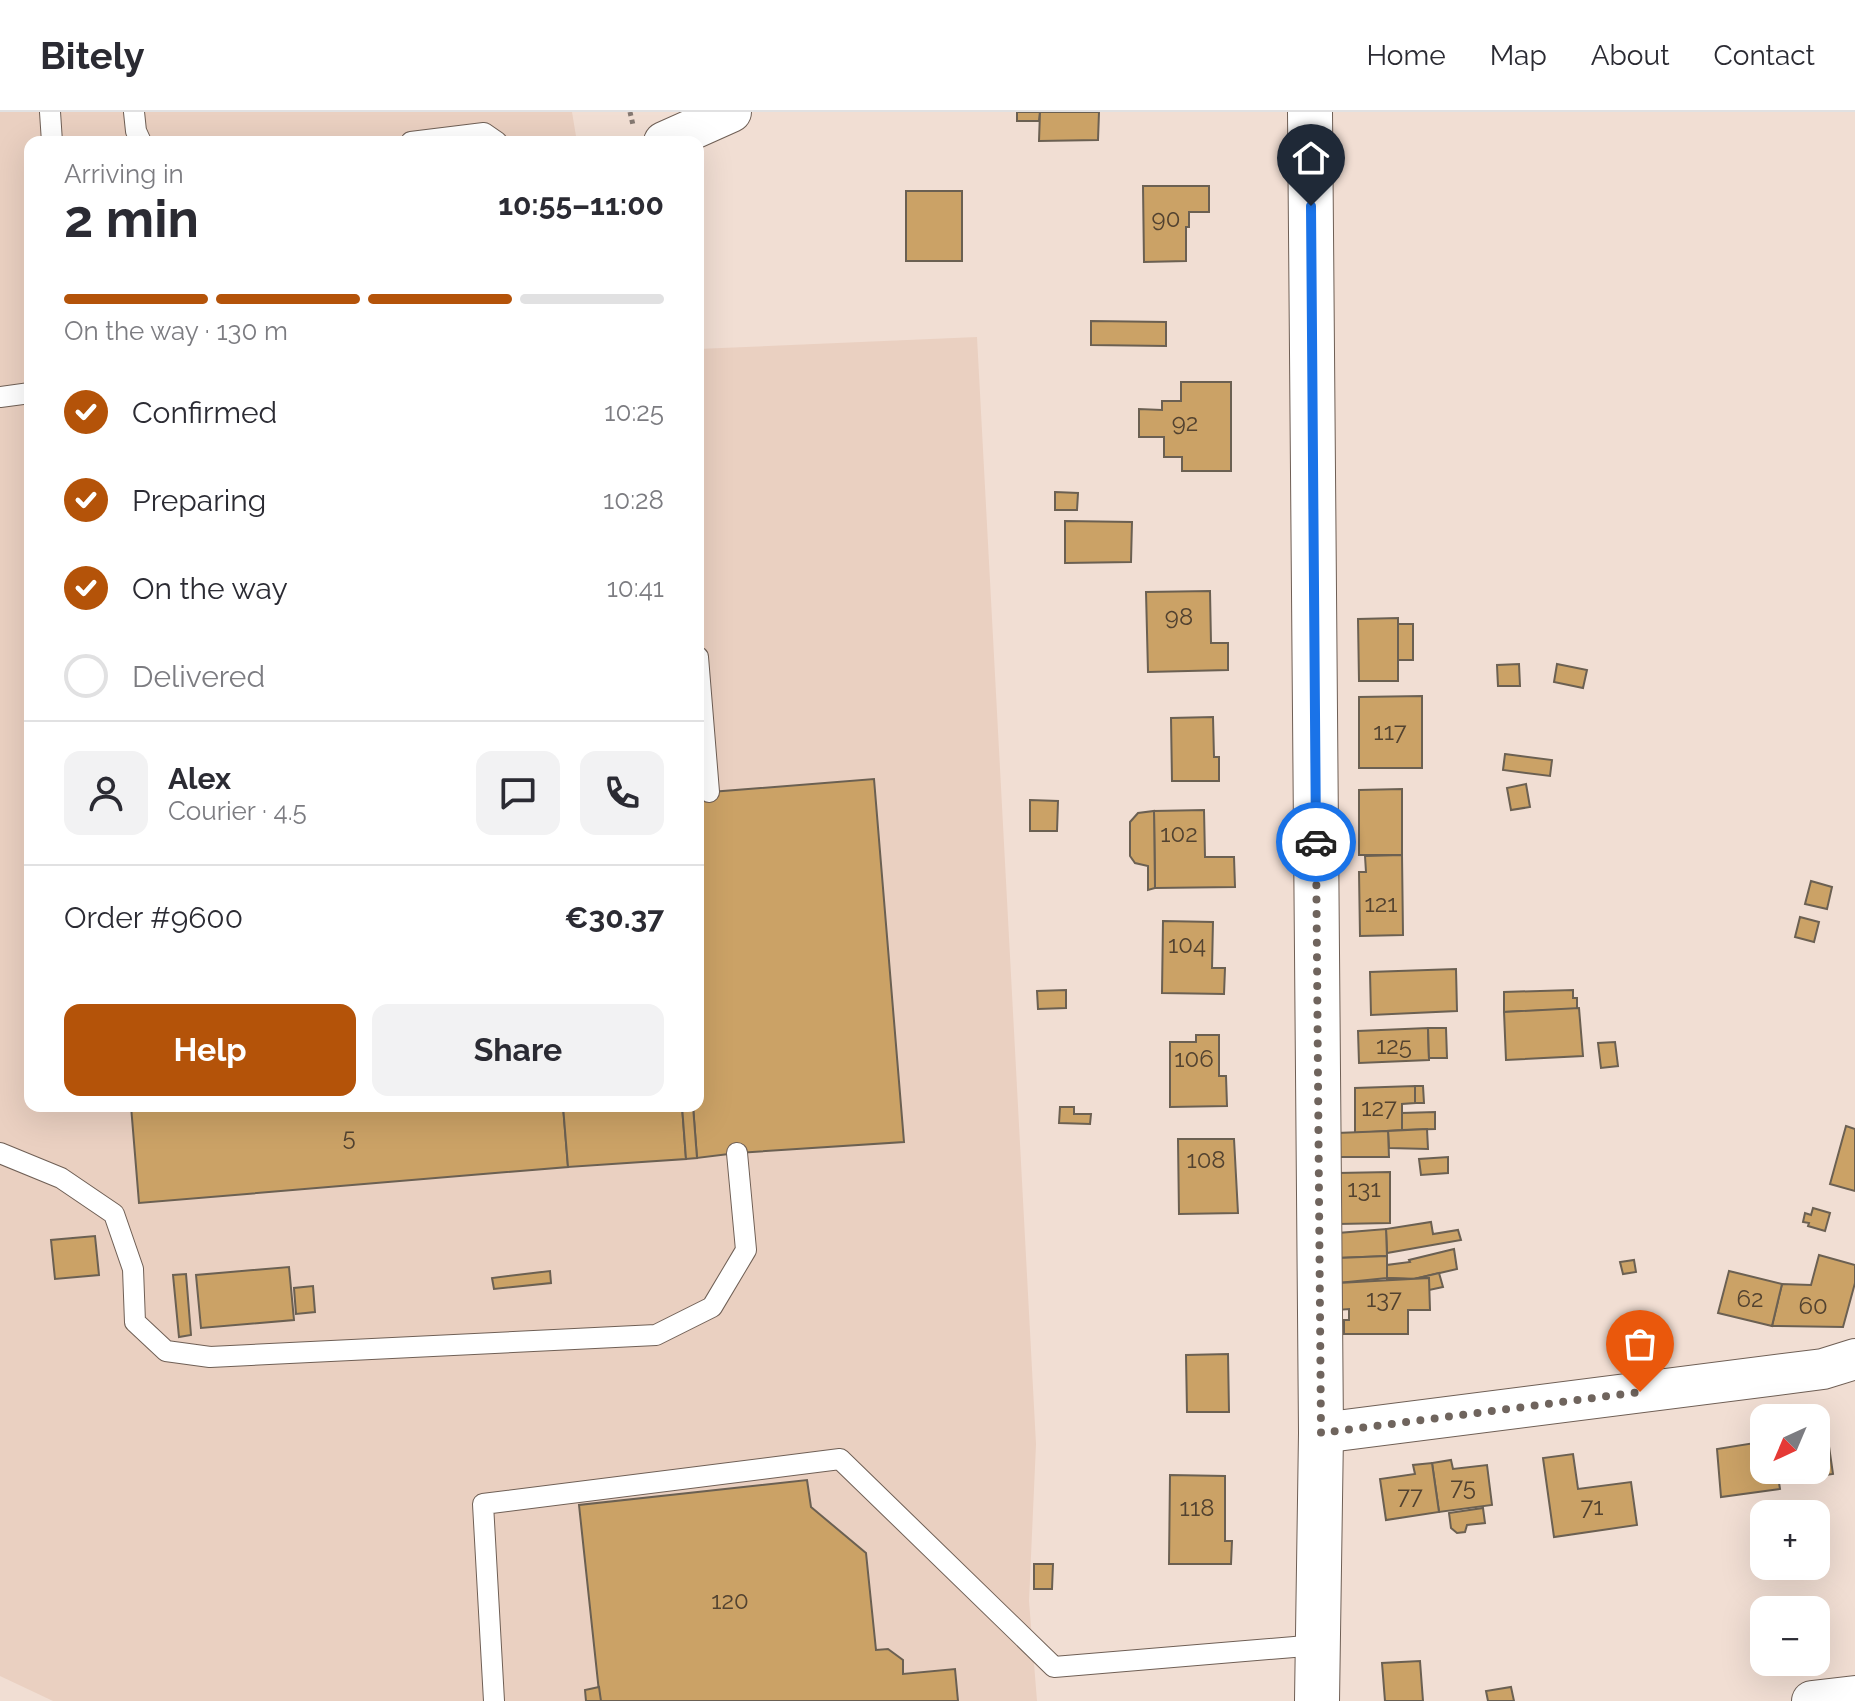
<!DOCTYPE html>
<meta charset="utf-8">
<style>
:root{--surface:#fff;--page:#f2f2f3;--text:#2b2b33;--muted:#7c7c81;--line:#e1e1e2;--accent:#b45309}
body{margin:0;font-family:Raleway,sans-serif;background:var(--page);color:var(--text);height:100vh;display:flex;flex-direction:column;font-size:30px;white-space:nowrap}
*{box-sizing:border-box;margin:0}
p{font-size:26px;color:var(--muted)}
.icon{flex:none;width:44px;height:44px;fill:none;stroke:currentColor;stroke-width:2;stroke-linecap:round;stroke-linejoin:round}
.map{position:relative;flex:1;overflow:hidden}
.sheet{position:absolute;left:24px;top:24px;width:680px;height:976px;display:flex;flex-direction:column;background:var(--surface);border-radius:16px;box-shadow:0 8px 32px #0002}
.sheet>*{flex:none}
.needle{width:52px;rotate:224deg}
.controls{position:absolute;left:1750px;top:1292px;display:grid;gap:16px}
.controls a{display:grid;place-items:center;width:80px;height:80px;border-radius:16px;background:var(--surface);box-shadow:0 8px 32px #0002;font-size:40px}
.pin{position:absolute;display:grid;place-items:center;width:68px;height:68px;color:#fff;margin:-82px -34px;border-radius:50% 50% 50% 0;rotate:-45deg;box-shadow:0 0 8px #0007}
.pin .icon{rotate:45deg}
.courier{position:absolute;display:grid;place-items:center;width:80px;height:80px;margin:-40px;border:6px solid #1a73e8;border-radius:50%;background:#fff;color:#222;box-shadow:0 2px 10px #0007}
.head em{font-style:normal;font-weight:700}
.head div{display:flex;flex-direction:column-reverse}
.head{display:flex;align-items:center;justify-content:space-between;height:136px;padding:0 40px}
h1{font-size:52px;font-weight:700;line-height:60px}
.bar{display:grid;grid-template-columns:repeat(4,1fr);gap:12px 8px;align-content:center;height:96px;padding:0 40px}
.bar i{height:10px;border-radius:6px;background:var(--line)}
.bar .selected{background:var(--accent)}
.bar p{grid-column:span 4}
.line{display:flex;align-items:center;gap:20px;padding:0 40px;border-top:2px solid var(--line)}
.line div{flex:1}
.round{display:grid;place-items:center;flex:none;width:84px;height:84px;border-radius:16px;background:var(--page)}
ol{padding:0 40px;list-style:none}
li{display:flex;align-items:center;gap:24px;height:88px}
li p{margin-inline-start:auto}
li .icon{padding:8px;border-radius:50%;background:var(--accent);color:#fff;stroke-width:4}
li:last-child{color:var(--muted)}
li i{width:44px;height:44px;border:4px solid var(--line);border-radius:50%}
.primary-button{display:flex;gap:16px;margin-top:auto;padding:16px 40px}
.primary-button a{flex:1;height:92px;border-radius:16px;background:var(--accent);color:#fff;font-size:32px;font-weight:700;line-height:92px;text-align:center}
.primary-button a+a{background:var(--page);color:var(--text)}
header{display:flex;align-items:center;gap:48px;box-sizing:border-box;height:112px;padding:0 40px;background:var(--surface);border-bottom:2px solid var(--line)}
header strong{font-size:38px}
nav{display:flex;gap:44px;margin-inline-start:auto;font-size:28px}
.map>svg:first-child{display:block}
</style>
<header>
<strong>Bitely</strong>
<nav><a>Home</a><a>Map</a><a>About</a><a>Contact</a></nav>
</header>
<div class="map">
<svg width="1855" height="1589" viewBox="0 0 1855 1589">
<rect width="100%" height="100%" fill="#f1ded3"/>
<path fill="#ead0c1" d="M 0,0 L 572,0 L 577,30 L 30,30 L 30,994 L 698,994 L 698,237 L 977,225 L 1036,1332 L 1029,1489 L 1037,1589 L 53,1589 L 0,1564 Z"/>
<g fill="#cba266" stroke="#6b6052" stroke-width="2">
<path d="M 1017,0 L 1040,0 L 1039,9 L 1017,9 Z"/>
<path d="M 1040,0 L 1099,0 L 1098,28 L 1039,29 Z"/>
<path d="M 1143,74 L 1209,74 L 1209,100 L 1189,100 L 1189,115 L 1186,115 L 1186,149 L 1144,150 Z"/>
<rect x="906" y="79" width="56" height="70"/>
<path d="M 1091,209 L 1166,210 L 1166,234 L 1091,233 Z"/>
<path d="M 1181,270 L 1231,270 L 1231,359 L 1182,359 L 1182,345 L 1164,345 L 1164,325 L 1139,325 L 1139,297 L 1162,298 L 1162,289 L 1181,289 Z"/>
<path d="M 1055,380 L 1078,381 L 1077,398 L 1055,398 Z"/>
<path d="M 1065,409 L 1132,410 L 1131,450 L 1065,451 Z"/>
<path d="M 1210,479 L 1211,531 L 1228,531 L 1228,558 L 1148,560 L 1146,480 Z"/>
<path d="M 1398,506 L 1398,569 L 1359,569 L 1358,507 Z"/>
<rect x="1398" y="512" width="15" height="36"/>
<path d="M 1519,552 L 1520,574 L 1498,574 L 1497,553 Z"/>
<path d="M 1557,552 L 1587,558 L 1583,576 L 1554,570 Z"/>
<path d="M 1422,584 L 1422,656 L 1359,656 L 1359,585 Z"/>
<path d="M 1213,605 L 1214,645 L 1219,645 L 1219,669 L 1172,669 L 1171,606 Z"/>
<path d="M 1505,642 L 1552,648 L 1550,664 L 1503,658 Z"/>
<path d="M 874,667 L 904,1030 L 737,1041 L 697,1046 L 693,994 L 698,994 L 698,681 Z"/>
<path d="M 1526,672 L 1530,695 L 1511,698 L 1507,676 Z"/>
<path d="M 1402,677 L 1402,743 L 1359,743 L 1359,678 Z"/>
<path d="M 1030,688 L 1058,689 L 1057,719 L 1030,719 Z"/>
<path d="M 1204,698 L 1205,745 L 1234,745 L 1235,775 L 1155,776 L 1154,699 Z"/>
<path d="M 1154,699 L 1155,776 L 1148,778 L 1148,754 L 1135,751 L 1130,744 L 1130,710 L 1138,701 Z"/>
<path d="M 1402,743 L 1403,823 L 1360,824 L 1359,760 L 1366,760 L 1365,744 Z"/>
<path d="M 1811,769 L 1832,775 L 1827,797 L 1805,792 Z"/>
<path d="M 1800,805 L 1819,810 L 1814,830 L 1795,825 Z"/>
<path d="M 1163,809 L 1213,810 L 1212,856 L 1225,856 L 1224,882 L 1162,881 Z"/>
<path d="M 1456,857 L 1457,899 L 1371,903 L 1370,860 Z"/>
<path d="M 1066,878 L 1066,896 L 1038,897 L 1037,879 Z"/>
<path d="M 1573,878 L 1573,886 L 1577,886 L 1577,897 L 1504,900 L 1504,880 Z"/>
<path d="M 1579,896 L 1583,944 L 1506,948 L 1504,900 Z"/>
<path d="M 1428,916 L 1429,948 L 1359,951 L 1358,919 Z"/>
<path d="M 1428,916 L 1446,916 L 1447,946 L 1429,946 Z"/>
<path d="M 1196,923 L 1219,923 L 1219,964 L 1226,964 L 1227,994 L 1170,995 L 1170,930 L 1196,930 Z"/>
<path d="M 1615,930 L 1618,954 L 1601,956 L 1598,931 Z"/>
<path d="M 1415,974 L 1423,974 L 1424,991 L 1415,991 Z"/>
<path d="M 1415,974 L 1415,991 L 1402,992 L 1402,1018 L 1355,1021 L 1355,976 Z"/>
<path d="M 131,994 L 563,994 L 568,1055 L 139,1091 Z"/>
<path d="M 563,994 L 682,994 L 686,1047 L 568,1055 Z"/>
<path d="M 682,994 L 693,994 L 697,1046 L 686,1047 Z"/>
<path d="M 1060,995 L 1074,995 L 1074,1002 L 1091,1002 L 1090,1012 L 1059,1011 Z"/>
<path d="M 1435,1000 L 1435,1017 L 1402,1018 L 1402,1001 Z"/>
<path d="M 1846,1014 L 1855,1017 L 1855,1079 L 1830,1072 Z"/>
<path d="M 1427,1017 L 1428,1037 L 1389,1036 L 1388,1019 Z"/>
<path d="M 1388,1019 L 1389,1045 L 1338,1045 L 1337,1021 Z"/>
<path d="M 1178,1027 L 1234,1027 L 1238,1101 L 1179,1102 Z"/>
<path d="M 1448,1045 L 1448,1061 L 1421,1063 L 1419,1047 Z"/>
<path d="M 1390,1060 L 1390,1111 L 1338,1112 L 1338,1061 Z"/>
<path d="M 1813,1096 L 1830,1101 L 1825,1119 L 1808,1114 L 1809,1111 L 1803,1110 L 1805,1101 L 1811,1103 Z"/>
<path d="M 1431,1110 L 1433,1122 L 1458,1118 L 1461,1128 L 1387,1141 L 1386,1117 Z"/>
<path d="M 1386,1117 L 1387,1144 L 1338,1146 L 1338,1121 Z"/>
<path d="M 95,1124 L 99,1163 L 55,1167 L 51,1128 Z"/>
<path d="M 1454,1137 L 1457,1157 L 1414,1167 L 1387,1166 L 1387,1153 L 1410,1150 L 1409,1148 Z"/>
<path d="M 1819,1143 L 1855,1153 L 1855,1171 L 1843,1215 L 1772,1214 L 1782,1172 L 1811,1173 Z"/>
<path d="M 1387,1144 L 1387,1166 L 1338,1171 L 1338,1146 Z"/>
<path d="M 1634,1148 L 1636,1160 L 1623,1162 L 1620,1150 Z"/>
<path d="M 289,1155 L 294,1208 L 201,1216 L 196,1163 Z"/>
<path d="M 550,1159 L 551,1171 L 494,1177 L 492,1166 Z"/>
<path d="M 1729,1159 L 1782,1172 L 1772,1214 L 1718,1201 Z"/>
<path d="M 1439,1161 L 1443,1175 L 1429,1178 L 1429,1166 L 1387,1168 L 1387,1166 L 1414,1167 Z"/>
<path d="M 186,1162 L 191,1223 L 179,1225 L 173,1163 Z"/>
<path d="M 1429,1166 L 1430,1198 L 1408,1198 L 1408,1222 L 1344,1222 L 1344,1208 L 1349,1208 L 1349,1197 L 1338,1198 L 1338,1171 Z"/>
<path d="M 313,1174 L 315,1200 L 296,1202 L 294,1176 Z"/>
<path d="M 1228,1242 L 1229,1300 L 1187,1300 L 1186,1243 Z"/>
<path d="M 1825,1307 L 1833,1362 L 1779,1370 L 1777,1358 L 1816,1358 L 1816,1308 Z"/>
<path d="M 1764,1318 L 1764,1358 L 1777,1358 L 1780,1377 L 1721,1385 L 1717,1337 L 1755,1331 L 1753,1320 Z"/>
<path d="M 1573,1342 L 1578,1377 L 1631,1370 L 1637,1413 L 1554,1425 L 1543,1346 Z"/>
<path d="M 1451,1348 L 1453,1357 L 1487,1353 L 1492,1393 L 1439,1400 L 1432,1351 Z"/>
<path d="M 1432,1351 L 1439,1400 L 1386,1408 L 1380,1367 L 1415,1362 L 1413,1353 Z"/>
<path d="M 1170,1363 L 1225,1364 L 1225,1429 L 1232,1429 L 1231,1452 L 1169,1452 Z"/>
<path d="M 807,1368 L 811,1395 L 866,1441 L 876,1538 L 888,1537 L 903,1548 L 903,1562 L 955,1557 L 958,1589 L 600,1589 L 579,1393 Z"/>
<path d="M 1483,1396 L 1485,1411 L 1467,1413 L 1465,1420 L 1457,1421 L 1451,1416 L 1449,1401 Z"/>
<path d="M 1034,1452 L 1053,1452 L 1052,1477 L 1034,1477 Z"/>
<path d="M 1420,1549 L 1423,1589 L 1385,1589 L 1382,1551 Z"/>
<path d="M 599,1575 L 601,1589 L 586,1589 L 585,1578 Z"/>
<path d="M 1511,1575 L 1514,1589 L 1488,1589 L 1486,1579 Z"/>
</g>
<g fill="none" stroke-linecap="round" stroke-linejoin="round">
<g stroke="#6f5f55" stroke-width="22">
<g id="lane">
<path d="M 50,0 L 52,30"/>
<path d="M 134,0 L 136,19 L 141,30"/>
<path d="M 411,30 L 484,21 L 497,30"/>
<path d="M 0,285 L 30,281"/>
<path d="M 698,545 L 709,680"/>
<path d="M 0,1041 L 61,1066 L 114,1102 L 133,1157 L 135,1210 L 166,1239 L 210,1245 L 656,1223 L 712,1195 L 746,1138 L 737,1041"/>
<path d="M 494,1589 L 483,1392 L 840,1347 L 1054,1555 L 1318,1533"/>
</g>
</g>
<g stroke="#6f5f55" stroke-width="42">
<g id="street">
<path d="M 664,30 L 731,0"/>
<path d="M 1321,1321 L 1823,1257 L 1855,1247"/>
<path d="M 1812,1589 L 1855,1584"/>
</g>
</g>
<g stroke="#6f5f55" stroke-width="46">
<path id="secondary" d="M 1310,0 L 1321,1321 L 1317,1589"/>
</g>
<path stroke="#857871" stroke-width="5" stroke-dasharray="4 4" stroke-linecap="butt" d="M 630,0 L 633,13"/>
<use href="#lane" stroke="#fff" stroke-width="20"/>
<use href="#street" stroke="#fff" stroke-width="40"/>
<use href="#secondary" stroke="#fff" stroke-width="44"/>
</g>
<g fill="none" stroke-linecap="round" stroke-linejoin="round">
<path stroke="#6f645d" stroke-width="8" stroke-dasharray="0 14.4" d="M 1316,730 L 1321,1321 L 1640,1280"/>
<path stroke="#1a73e8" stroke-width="10" d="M 1311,94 L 1316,730"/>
</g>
<g text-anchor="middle" stroke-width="6" stroke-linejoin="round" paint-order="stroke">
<g font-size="24" fill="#524230">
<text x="1166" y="115">90</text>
<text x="1185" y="319">92</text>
<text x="1179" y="513">98</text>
<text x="1390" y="628">117</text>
<text x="1179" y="730">102</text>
<text x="1381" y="800">121</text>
<text x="1187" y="841">104</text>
<text x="1394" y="942">125</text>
<text x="1194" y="955">106</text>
<text x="1379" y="1004">127</text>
<text x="349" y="1033">5</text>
<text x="1206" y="1056">108</text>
<text x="1364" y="1085">131</text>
<text x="1384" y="1195">137</text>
<text x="1750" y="1195">62</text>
<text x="1813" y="1202">60</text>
<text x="1463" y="1383">75</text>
<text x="1410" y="1392">77</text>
<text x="1592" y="1403">71</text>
<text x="1197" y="1404">118</text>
<text x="730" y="1497">120</text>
</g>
</g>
</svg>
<div class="controls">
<a><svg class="needle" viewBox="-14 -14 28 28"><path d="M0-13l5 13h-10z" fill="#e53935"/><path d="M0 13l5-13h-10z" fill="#7c7c81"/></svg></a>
<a>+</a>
<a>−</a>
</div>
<div class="pin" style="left:1640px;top:1280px;background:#ea580c"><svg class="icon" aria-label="bag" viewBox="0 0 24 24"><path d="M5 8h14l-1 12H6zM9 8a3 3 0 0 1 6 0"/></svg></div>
<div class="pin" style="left:1311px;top:94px;background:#1f2937"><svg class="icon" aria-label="home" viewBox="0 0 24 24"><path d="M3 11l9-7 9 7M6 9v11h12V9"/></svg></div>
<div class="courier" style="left:1316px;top:730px"><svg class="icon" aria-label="car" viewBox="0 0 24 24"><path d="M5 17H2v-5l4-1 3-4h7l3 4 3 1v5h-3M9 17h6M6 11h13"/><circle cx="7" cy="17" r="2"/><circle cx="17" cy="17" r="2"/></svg></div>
<section class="sheet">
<div class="head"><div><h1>2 min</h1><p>Arriving in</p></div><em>10:55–11:00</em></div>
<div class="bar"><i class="selected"></i><i class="selected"></i><i class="selected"></i><i></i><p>On the way · 130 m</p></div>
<ol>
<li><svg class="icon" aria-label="check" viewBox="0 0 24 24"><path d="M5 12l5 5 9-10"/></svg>Confirmed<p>10:25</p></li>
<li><svg class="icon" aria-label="check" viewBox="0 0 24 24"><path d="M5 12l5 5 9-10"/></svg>Preparing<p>10:28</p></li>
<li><svg class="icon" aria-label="check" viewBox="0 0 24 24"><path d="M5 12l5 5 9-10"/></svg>On the way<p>10:41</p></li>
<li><i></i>Delivered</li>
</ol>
<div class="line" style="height:144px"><a class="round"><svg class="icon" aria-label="person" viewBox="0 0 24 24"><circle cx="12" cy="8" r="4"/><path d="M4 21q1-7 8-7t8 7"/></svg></a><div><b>Alex</b><p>Courier · 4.5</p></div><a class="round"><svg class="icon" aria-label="chat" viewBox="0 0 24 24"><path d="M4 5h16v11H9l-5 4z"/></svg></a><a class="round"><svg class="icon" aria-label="phone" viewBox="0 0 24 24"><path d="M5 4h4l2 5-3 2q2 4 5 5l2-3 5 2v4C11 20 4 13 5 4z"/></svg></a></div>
<div class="line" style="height:104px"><div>Order #9600</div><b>€30.37</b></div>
<div class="primary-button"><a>Help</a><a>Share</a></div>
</section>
</div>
